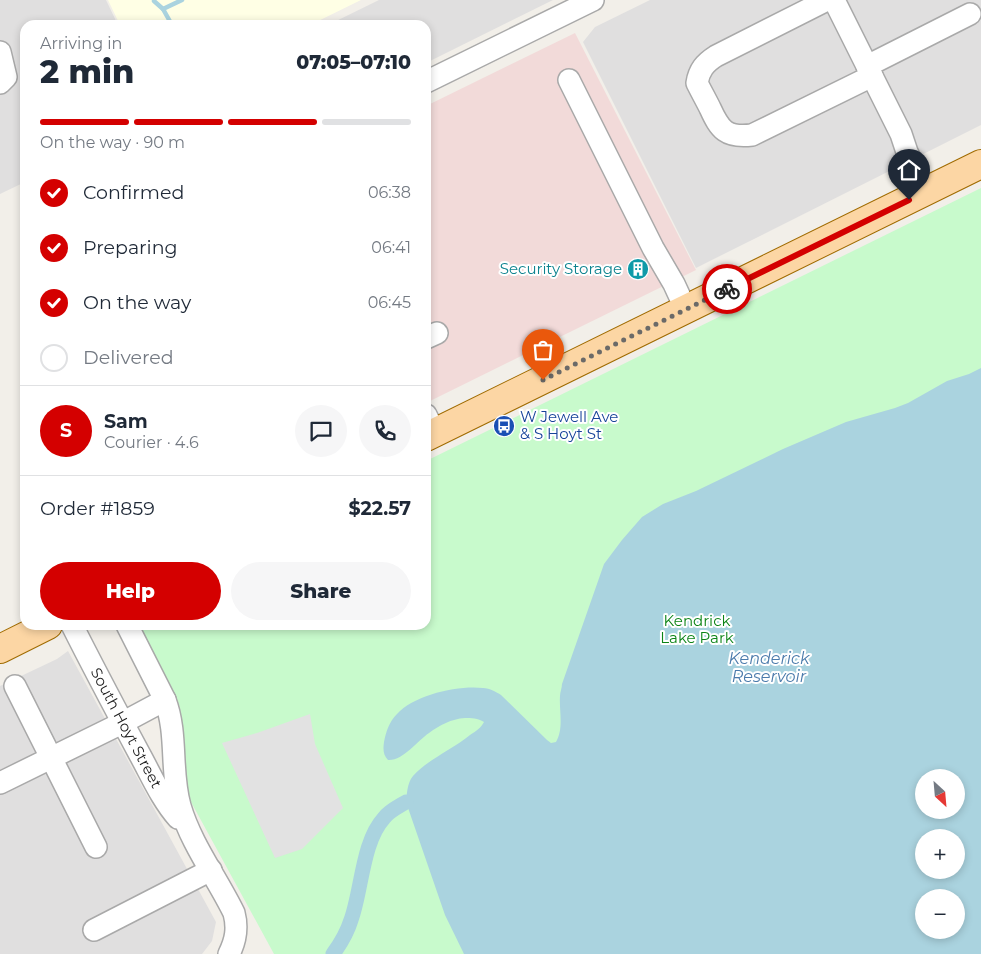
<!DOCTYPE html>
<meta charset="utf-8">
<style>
:root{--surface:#fff;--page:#f6f6f7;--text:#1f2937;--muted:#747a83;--line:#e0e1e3;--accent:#d40000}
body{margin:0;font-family:Montserrat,sans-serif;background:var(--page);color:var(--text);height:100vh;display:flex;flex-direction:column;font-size:19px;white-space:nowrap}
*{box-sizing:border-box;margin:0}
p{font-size:16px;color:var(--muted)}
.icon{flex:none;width:28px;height:28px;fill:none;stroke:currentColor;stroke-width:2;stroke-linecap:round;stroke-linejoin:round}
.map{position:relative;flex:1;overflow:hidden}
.sheet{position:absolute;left:20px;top:20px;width:411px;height:610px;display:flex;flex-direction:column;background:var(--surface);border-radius:15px;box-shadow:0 2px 8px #0003}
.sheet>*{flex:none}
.needle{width:32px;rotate:154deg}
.controls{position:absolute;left:915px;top:769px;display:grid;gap:10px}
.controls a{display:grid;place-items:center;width:50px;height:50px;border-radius:50%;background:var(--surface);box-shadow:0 2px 8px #0003;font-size:25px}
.pin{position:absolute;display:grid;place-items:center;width:42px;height:42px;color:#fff;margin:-51px -21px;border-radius:50% 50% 50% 0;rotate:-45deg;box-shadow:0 0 5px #0007}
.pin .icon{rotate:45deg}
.courier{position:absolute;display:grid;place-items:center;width:50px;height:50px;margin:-25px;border:4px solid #d40000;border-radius:50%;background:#fff;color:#222;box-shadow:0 1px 6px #0007}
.summary em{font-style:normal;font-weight:800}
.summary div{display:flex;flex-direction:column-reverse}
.summary{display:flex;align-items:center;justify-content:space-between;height:85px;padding:0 20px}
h1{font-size:32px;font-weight:800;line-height:38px}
.bar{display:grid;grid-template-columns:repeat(4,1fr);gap:8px 5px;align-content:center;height:60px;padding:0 20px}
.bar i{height:6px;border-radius:4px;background:var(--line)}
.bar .active{background:var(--accent)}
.bar p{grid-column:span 4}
.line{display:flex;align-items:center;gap:12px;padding:0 20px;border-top:1px solid var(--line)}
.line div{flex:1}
.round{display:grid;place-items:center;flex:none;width:52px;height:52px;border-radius:26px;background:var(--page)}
ol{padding:0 20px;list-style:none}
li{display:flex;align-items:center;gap:15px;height:55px}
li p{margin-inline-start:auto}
li .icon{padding:5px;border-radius:50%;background:var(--accent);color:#fff;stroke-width:4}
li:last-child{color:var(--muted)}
li i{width:28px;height:28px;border:2px solid var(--line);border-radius:50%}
.button{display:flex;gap:10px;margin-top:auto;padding:10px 20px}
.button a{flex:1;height:58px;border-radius:30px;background:var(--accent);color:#fff;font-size:20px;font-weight:800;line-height:58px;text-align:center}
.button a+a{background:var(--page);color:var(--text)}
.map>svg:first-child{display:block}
</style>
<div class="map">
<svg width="981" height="954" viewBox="0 0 981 954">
<rect width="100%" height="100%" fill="#f2efe9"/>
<g fill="#e0dfdf">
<path d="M 0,0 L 106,0 L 118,25 L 25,25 L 25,182 L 0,194 Z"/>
<path d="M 379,0 L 553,0 L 426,63 L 426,25 L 328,25 Z"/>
<path d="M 650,0 L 981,0 L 981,125 L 696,268 L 583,42 L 595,27 Z"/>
<path d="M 68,651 L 216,922 L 212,941 L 202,954 L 0,954 L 0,686 L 57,659 Z"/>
</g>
<path fill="#f2dad9" d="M 575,33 L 696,270 L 426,403 L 426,106 Z"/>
<path fill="#ffffe5" d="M 108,0 L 361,0 L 310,25 L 120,25 Z"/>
<path fill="#c8facc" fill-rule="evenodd" d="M 981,188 L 981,954 L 274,954 L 185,791 L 182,780 L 180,708 L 178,702 L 137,625 L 426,625 L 426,461 ZM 924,778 L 956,778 L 956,810 L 924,810 ZM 924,838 L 956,838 L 956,870 L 924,870 ZM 924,898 L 956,898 L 956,930 L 924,930 Z"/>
<path fill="#e2e2e2" d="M 310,714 L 315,744 L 343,808 L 302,849 L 275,858 L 222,743 L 257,733 Z"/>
<path fill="#aad3df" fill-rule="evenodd" d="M 981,368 L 981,954 L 464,954 L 445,915 L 406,802 C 407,794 407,783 413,776 C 427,760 453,749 470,735 C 476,731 481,728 484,722 C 478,718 471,718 465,718 C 451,719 440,725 429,733 C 417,741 403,761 388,760 C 383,755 383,749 384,742 C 386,732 389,722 397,714 C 414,695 458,685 483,688 C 490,688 496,692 501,695 L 547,740 L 551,743 L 556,742 C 564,728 559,711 560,696 C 560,692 562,688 562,684 L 604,564 L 622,540 L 642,517 L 663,504 L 696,491 L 783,449 L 846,422 L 895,408 L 908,403 L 947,381 L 969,374 ZM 924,778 L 956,778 L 956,810 L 924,810 ZM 924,838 L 956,838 L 956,870 L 924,870 ZM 924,898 L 956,898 L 956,930 L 924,930 Z"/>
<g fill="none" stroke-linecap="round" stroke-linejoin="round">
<g stroke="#aad3df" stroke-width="4.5">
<path d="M 154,1 L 163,9 L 172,25"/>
<path d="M 163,9 L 182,0"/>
</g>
<path stroke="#aad3df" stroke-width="15" d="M 333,954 C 341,943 347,933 351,920 C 362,890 362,842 384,818 C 389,811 398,807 406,802"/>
<g stroke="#a9a9a9" stroke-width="24">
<g id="minor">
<path d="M 827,0 L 716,56 C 705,63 699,70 697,83 C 701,91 706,100 710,108 C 720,130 726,138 752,135 L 872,76"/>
<path d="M 834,0 L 901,134 L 907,152 L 926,191"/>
<path d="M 0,52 L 6,77 L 0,83"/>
<path d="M 867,66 L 970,14"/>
<path d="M 569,80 L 653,248 L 674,284 L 686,310"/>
<path d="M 426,82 L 593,0"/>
<path d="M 426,338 L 437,333"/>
<path d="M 426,415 L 435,433"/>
<path d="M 72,625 C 94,669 117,712 140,755 C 152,777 162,800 178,818"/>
<path d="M 127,625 L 165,700 C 178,734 170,771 180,806 C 191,844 217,878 234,913 C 238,928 236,940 229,954"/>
<path d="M 15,686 L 96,847"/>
<path d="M 0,783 L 122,723 L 165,700"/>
<path d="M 94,930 L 211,870"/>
</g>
</g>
<g stroke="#a06b00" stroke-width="30">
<g id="major">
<path d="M 426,437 L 981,164"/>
<path d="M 0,649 L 48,625"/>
</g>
</g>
<use href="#minor" stroke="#fff" stroke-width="21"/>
<use href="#major" stroke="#fcd6a4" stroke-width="28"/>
</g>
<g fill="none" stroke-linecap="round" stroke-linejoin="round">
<path stroke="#6b6a68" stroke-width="5" stroke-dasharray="0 9" d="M 543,380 L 727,289"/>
<path stroke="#d40000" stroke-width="6" d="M 727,289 L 909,200"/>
</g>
<defs>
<g id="building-disc" transform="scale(1.125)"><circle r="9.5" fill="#0f9aa8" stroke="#fff"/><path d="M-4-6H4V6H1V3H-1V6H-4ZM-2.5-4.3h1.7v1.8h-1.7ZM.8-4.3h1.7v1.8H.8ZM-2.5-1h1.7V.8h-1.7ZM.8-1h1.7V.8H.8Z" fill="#fff"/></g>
<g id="bus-disc" transform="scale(1.125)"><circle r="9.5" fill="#1a4fb4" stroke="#fff"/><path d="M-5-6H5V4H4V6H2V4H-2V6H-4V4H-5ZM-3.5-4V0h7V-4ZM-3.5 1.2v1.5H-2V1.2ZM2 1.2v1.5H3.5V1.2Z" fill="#fff"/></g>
</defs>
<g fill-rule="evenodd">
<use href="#building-disc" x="638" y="269"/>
<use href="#bus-disc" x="504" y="426"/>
</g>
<g text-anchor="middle" stroke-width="4" stroke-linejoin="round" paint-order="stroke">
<g font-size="15" fill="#0d838f" stroke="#fff" text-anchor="end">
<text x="622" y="274">Security Storage</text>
</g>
<g font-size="15" fill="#164399" stroke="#fff" text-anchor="start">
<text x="520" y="422">W Jewell Ave<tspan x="520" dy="17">&amp; S Hoyt St</tspan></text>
</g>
<g font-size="15" fill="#0c8416" stroke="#fff">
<text x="697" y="626">Kendrick<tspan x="697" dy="17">Lake Park</tspan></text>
</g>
<g font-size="15" fill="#222" stroke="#fff">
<text transform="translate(126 728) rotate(62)" y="5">South Hoyt Street</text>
</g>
<g font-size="16" font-style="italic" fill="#4a7aab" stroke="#fff">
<text x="769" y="664">Kenderick<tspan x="769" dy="18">Reservoir</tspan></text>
</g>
</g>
</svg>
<div class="controls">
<a><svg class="needle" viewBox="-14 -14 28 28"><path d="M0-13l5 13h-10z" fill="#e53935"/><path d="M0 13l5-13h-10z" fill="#747a83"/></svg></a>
<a>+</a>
<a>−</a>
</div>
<div class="pin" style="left:543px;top:380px;background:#ea580c"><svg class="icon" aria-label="bag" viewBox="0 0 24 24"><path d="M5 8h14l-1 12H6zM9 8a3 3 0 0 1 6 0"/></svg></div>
<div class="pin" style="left:909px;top:200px;background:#1f2937"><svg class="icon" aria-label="home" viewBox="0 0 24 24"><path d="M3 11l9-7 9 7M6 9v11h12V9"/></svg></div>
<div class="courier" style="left:727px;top:289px"><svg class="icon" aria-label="bike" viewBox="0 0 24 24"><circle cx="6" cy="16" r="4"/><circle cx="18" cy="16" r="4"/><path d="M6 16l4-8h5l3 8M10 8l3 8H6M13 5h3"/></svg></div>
<section class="sheet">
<div class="summary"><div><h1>2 min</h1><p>Arriving in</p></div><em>07:05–07:10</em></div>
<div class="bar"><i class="active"></i><i class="active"></i><i class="active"></i><i></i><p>On the way · 90 m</p></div>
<ol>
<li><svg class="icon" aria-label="check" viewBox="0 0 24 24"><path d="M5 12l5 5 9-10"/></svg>Confirmed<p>06:38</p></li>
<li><svg class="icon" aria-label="check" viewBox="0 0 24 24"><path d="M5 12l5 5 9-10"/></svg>Preparing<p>06:41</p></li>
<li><svg class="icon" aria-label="check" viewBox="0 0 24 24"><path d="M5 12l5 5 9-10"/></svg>On the way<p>06:45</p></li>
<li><i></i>Delivered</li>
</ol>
<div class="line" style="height:90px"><b class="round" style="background:var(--accent);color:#fff">S</b><div><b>Sam</b><p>Courier · 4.6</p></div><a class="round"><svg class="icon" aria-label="chat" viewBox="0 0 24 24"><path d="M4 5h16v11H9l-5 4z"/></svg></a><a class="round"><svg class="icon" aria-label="phone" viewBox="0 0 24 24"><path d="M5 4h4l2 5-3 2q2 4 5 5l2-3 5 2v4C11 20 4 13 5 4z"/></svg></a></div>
<div class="line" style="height:65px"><div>Order #1859</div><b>$22.57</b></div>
<div class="button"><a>Help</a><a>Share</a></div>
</section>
</div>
